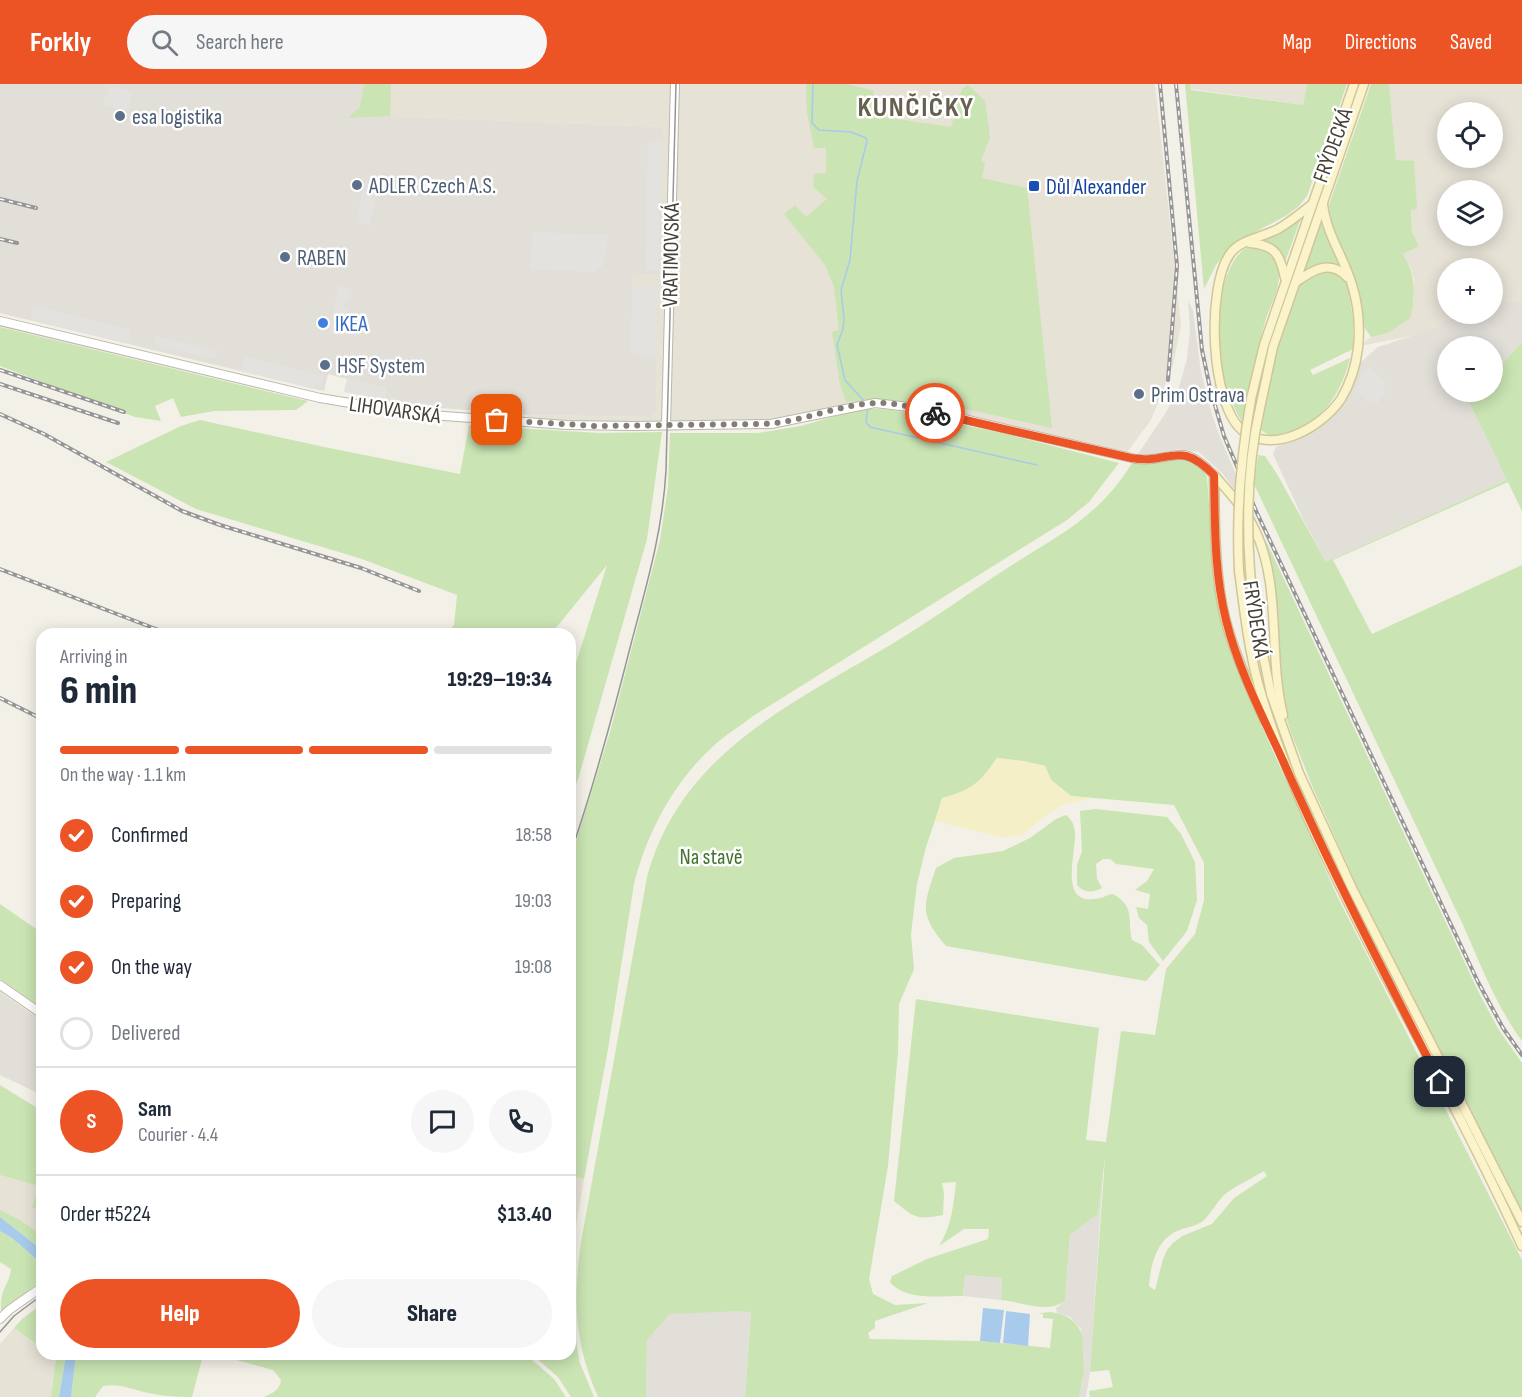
<!DOCTYPE html>
<meta charset="utf-8">
<style>
:root{--surface:#fff;--page:#f6f6f7;--text:#1f2937;--muted:#747a83;--line:#e0e1e3;--accent:#ec5425}
body{margin:0;font-family:"Sofia Sans Condensed",sans-serif;background:var(--page);color:var(--text);height:100vh;display:flex;flex-direction:column;font-size:22px;white-space:nowrap}
*{box-sizing:border-box;margin:0}
p{font-size:20px;color:var(--muted)}
.icon{flex:none;width:33px;height:33px;fill:none;stroke:currentColor;stroke-width:2;stroke-linecap:round;stroke-linejoin:round}
.map{position:relative;flex:1;overflow:hidden}
.details{position:absolute;left:36px;top:544px;width:540px;height:732px;display:flex;flex-direction:column;background:var(--surface);border-radius:18px;box-shadow:0 3px 15px #0003}
.details>*{flex:none}
.fabs{position:absolute;left:1437px;top:18px;display:grid;gap:12px}
.fabs a{display:grid;place-items:center;width:66px;height:66px;border-radius:50%;background:var(--surface);box-shadow:0 3px 15px #0003;font-size:30px}
.pin{position:absolute;display:grid;place-items:center;width:51px;height:51px;color:#fff;margin:-26px;border-radius:12px;box-shadow:0 3px 9px #0006}
.courier{position:absolute;display:grid;place-items:center;width:60px;height:60px;margin:-30px;border:4px solid #ec5425;border-radius:50%;background:#fff;color:#222;box-shadow:0 2px 8px #0007}
.summary em{font-style:normal;font-weight:800}
.summary div{display:flex;flex-direction:column-reverse}
.summary{display:flex;align-items:center;justify-content:space-between;height:102px;padding:0 24px}
h1{font-size:39px;font-weight:800;line-height:45px}
.bar{display:grid;grid-template-columns:repeat(4,1fr);gap:9px 6px;align-content:center;height:72px;padding:0 24px}
.bar i{height:8px;border-radius:4px;background:var(--line)}
.bar .on{background:var(--accent)}
.bar p{grid-column:span 4}
.line{display:flex;align-items:center;gap:15px;padding:0 24px;border-top:2px solid var(--line)}
.line div{flex:1}
.round{display:grid;place-items:center;flex:none;width:63px;height:63px;border-radius:32px;background:var(--page)}
ol{padding:0 24px;list-style:none}
li{display:flex;align-items:center;gap:18px;height:66px}
li p{margin-inline-start:auto}
li .icon{padding:6px;border-radius:50%;background:var(--accent);color:#fff;stroke-width:4}
li:last-child{color:var(--muted)}
li i{width:33px;height:33px;border:3px solid var(--line);border-radius:50%}
.button{display:flex;gap:12px;margin-top:auto;padding:12px 24px}
.button a{flex:1;height:69px;border-radius:36px;background:var(--accent);color:#fff;font-size:24px;font-weight:800;line-height:69px;text-align:center}
.button a+a{background:var(--page);color:var(--text)}
header{display:flex;align-items:center;gap:36px;box-sizing:border-box;height:84px;padding:0 30px;background:var(--accent);color:#fff}
header strong{font-size:28px}
nav{display:flex;gap:33px;margin-inline-start:auto;font-size:21px}
.search{width:420px;height:54px;background:var(--page);display:flex;align-items:center;gap:15px;box-sizing:border-box;padding:0 21px;border-radius:33px;color:var(--muted);font-size:22px}
.map>svg:first-child{display:block}
</style>
<header>
<strong>Forkly</strong>
<div class="search"><svg class="icon" aria-label="search" viewBox="0 0 24 24"><circle cx="10" cy="10" r="6"/><path d="M15 15l6 6"/></svg>Search here</div>
<nav><a>Map</a><a>Directions</a><a>Saved</a></nav>
</header>
<div class="map">
<svg width="1522" height="1313" viewBox="0 0 1522 1313">
<rect width="100%" height="100%" fill="#f3f0e8"/>
<g fill="#e6e2d6" fill-rule="evenodd">
<path d="M 391,0 L 1155,0 L 1181,241 L 1173,281 L 1151,336 L 1122,375 L 889,320 L 775,336 L 662,343 L 527,341 L 528,331 L 651,333 L 656,328 L 646,273 L 630,266 L 633,190 L 663,43 L 390,32 Z"/>
<path d="M 1190,0 L 1307,0 L 1303,21 L 1191,5 Z"/>
<path d="M 1389,0 L 1522,0 L 1522,219 L 1493,223 L 1492,184 L 1448,184 L 1448,230 L 1465,230 L 1443,246 L 1360,262 L 1371,253 L 1388,249 L 1414,217 L 1414,196 L 1410,182 L 1403,170 L 1419,161 L 1412,147 L 1411,125 L 1416,125 L 1414,78 L 1396,76 ZM 1448,28 L 1492,28 L 1492,74 L 1448,74 ZM 1448,106 L 1492,106 L 1492,152 L 1448,152 Z"/>
<path d="M 0,1091 L 38,1102 L 32,1124 L 42,1127 L 42,1151 L 20,1136 L 0,1126 Z"/>
<path d="M 570,1092 L 584,1095 L 570,1177 Z"/>
<path d="M 14,1244 L 42,1264 L 42,1270 L 51,1271 L 56,1274 L 51,1313 L 0,1313 L 0,1260 Z"/>
</g>
<g fill="#e2dfd9">
<path d="M 0,0 L 391,0 L 391,32 L 663,43 L 659,190 L 633,191 L 631,266 L 646,273 L 656,273 L 656,328 L 651,333 L 528,331 L 429,323 L 385,317 L 386,305 L 328,290 L 324,307 L 0,229 Z"/>
<path d="M 1188,216 L 1193,227 L 1201,288 L 1212,331 L 1220,353 L 1253,431 L 1223,390 L 1199,368 L 1177,365 L 1157,370 L 1138,370 L 1165,330 L 1179,303 L 1187,275 L 1190,246 Z"/>
<path d="M 1522,218 L 1522,258 L 1493,290 L 1492,262 L 1448,262 L 1448,308 L 1464,308 L 1507,396 L 1326,478 L 1303,435 L 1273,370 L 1276,363 L 1318,344 L 1331,332 L 1344,318 L 1361,278 L 1378,263 L 1442,242 L 1458,230 L 1492,230 L 1493,219 Z"/>
<path d="M 0,908 L 42,937 L 42,1011 L 0,991 Z"/>
<path d="M 1104,1073 L 1090,1288 L 1086,1313 L 1079,1313 L 1084,1287 L 1081,1245 L 1070,1233 L 1057,1229 L 1056,1224 L 1065,1217 L 1070,1151 L 1098,1130 Z"/>
<path d="M 965,1191 L 1002,1194 L 1001,1216 L 963,1212 Z"/>
<path d="M 705,1227 L 751,1227 L 745,1313 L 646,1313 L 647,1256 L 670,1230 Z"/>
</g>
<g fill="#cae4b3" fill-rule="evenodd">
<path d="M 364,0 L 391,0 L 390,32 L 348,34 L 360,23 Z"/>
<path d="M 806,0 L 848,0 L 874,7 L 869,31 L 951,43 L 962,5 L 968,1 L 985,17 L 990,53 L 981,77 L 985,79 L 982,94 L 1027,104 L 1052,344 L 916,314 L 906,318 L 873,315 L 846,318 L 840,300 L 832,248 L 839,246 L 834,203 L 825,181 L 784,130 L 795,121 L 806,133 L 827,115 L 813,103 L 814,90 L 826,89 L 826,64 L 814,64 L 807,29 Z"/>
<path d="M 1185,0 L 1190,0 L 1191,6 L 1303,21 L 1307,0 L 1347,0 L 1307,112 L 1299,122 L 1287,131 L 1233,160 L 1216,181 L 1204,205 Z"/>
<path d="M 1371,0 L 1389,0 L 1396,76 L 1414,77 L 1417,125 L 1411,126 L 1412,147 L 1419,162 L 1403,170 C 1416,191 1416,211 1410,234 L 1388,249 L 1371,253 L 1364,243 L 1356,198 L 1331,141 L 1329,121 Z"/>
<path d="M 1302,131 L 1285,178 C 1278,166 1273,160 1259,157 Z"/>
<path d="M 1322,136 L 1330,159 L 1343,185 C 1328,178 1319,181 1303,188 Z"/>
<path d="M 1246,164 C 1262,165 1274,168 1278,185 C 1282,204 1270,220 1265,238 C 1256,271 1250,305 1242,338 C 1234,325 1228,311 1224,295 C 1217,262 1214,185 1246,164 Z"/>
<path d="M 1331,186 L 1347,197 L 1353,235 L 1353,265 L 1310,286 L 1313,291 L 1350,274 C 1340,315 1316,347 1271,353 L 1261,346 C 1267,317 1285,211 1305,195 C 1313,188 1322,187 1331,186 Z"/>
<path d="M 0,243 L 299,315 L 308,317 L 296,326 L 214,327 L 181,333 L 173,314 L 155,322 L 161,337 L 135,333 L 0,282 Z"/>
<path d="M 1522,258 L 1522,427 L 1508,398 L 1333,476 L 1372,550 L 1522,481 L 1522,957 C 1497,923 1481,882 1464,843 L 1254,400 L 1258,371 L 1265,372 L 1277,390 L 1326,478 L 1507,396 L 1464,308 L 1492,308 L 1493,290 Z"/>
<path d="M 863,324 L 893,326 L 1002,349 L 1119,379 L 1089,418 L 1067,436 L 753,632 C 742,641 730,648 719,657 C 676,694 648,745 634,800 L 608,965 L 584,1095 L 570,1092 L 570,777 L 610,648 L 660,456 L 668,403 L 670,349 L 758,349 L 801,342 Z"/>
<path d="M 200,336 L 329,364 L 460,390 L 469,341 L 599,349 L 662,348 L 647,455 L 579,692 L 570,718 L 570,598 L 607,481 L 551,550 L 446,550 L 454,541 L 457,511 L 362,475 L 196,425 L 106,378 L 181,342 Z"/>
<path d="M 1187,375 L 1200,381 L 1207,393 L 1213,476 L 1251,616 L 1269,658 L 1337,812 L 1522,1176 L 1522,1313 L 1090,1313 L 1089,1307 L 1113,1303 L 1109,1286 L 1090,1288 L 1105,1073 L 1098,1130 L 1070,1151 L 1065,1217 C 1046,1230 1022,1218 1001,1216 L 1002,1194 L 965,1191 L 963,1212 C 939,1212 906,1217 890,1198 L 892,1192 L 927,1175 L 988,1155 L 989,1145 L 964,1145 L 939,1162 C 951,1143 954,1120 956,1098 L 942,1099 L 944,1109 L 943,1131 C 916,1136 915,1134 894,1117 L 916,915 L 1099,944 L 1086,1056 L 1106,1058 L 1121,947 L 1155,951 L 1166,885 L 1195,850 L 1204,816 L 1204,779 L 1174,721 L 1071,712 L 1051,696 L 1045,682 L 1023,677 L 997,674 C 979,700 973,705 942,715 L 926,763 L 917,800 L 911,850 L 914,885 L 899,920 L 898,968 L 888,1082 L 869,1195 L 873,1210 L 895,1221 L 928,1219 L 875,1237 L 875,1244 L 868,1249 L 870,1255 L 980,1257 L 1050,1264 L 1053,1235 L 1043,1234 L 1043,1230 L 1038,1230 C 1055,1224 1077,1233 1082,1251 L 1084,1287 L 1079,1313 L 745,1313 L 751,1228 L 740,1227 L 670,1230 L 647,1256 L 646,1313 L 598,1313 C 574,1258 573,1216 581,1158 L 647,793 C 681,669 790,621 892,560 C 932,536 970,508 1009,483 C 1060,450 1099,433 1132,379 ZM 1264,1087 L 1267,1092 L 1234,1114 L 1212,1140 L 1182,1152 L 1173,1159 L 1167,1166 L 1163,1175 L 1155,1206 L 1149,1202 C 1151,1180 1156,1157 1177,1147 C 1186,1143 1195,1143 1203,1137 C 1211,1130 1216,1119 1224,1111 C 1235,1102 1251,1095 1264,1087 Z"/>
<path d="M 1265,455 L 1480,911 L 1499,946 L 1522,979 L 1522,1129 L 1356,800 L 1313,704 L 1290,646 L 1284,625 L 1273,496 Z"/>
<path d="M 1096,725 L 1167,733 L 1181,750 L 1195,778 L 1197,816 L 1187,847 L 1163,877 L 1149,858 L 1147,841 L 1139,834 L 1136,823 L 1148,825 L 1150,810 L 1135,806 L 1147,797 L 1154,785 L 1116,780 L 1110,775 L 1103,775 L 1096,780 L 1097,795 L 1102,804 C 1093,809 1084,809 1077,801 L 1077,781 L 1082,767 L 1080,727 Z"/>
<path d="M 1066,731 C 1072,736 1074,740 1075,748 C 1077,765 1058,820 1094,815 C 1101,815 1106,811 1113,810 C 1136,823 1127,836 1132,856 L 1142,861 L 1160,881 L 1146,897 L 946,862 C 919,830 923,823 936,784 L 954,774 L 1003,767 L 1030,754 L 1056,735 Z"/>
<path d="M 0,820 L 42,849 L 42,924 L 0,895 Z"/>
<path d="M 0,1001 L 42,1027 L 42,1127 L 32,1124 L 38,1102 L 0,1091 Z"/>
<path d="M 0,1126 L 20,1136 L 42,1151 L 42,1166 L 0,1133 Z"/>
<path d="M 0,1147 L 12,1154 L 42,1180 L 42,1196 L 1,1227 C 0,1203 9,1203 11,1185 L 0,1178 Z"/>
<path d="M 42,1220 L 42,1264 L 14,1244 L 22,1235 Z"/>
<path d="M 570,1224 L 580,1279 L 594,1313 L 571,1313 L 558,1293 L 535,1273 L 538,1271 L 570,1270 Z"/>
<path d="M 51,1271 L 66,1271 L 59,1313 L 51,1313 L 56,1274 Z"/>
<path d="M 76,1271 L 203,1271 L 192,1313 C 177,1313 163,1312 149,1309 C 134,1306 118,1299 103,1302 L 95,1313 L 71,1313 Z"/>
<path d="M 218,1271 L 501,1271 L 531,1275 L 554,1295 L 566,1313 L 264,1313 C 273,1309 280,1306 281,1296 L 273,1286 Z"/>
</g>
<path fill="#f4efc6" d="M 997,674 L 1023,677 L 1045,682 L 1051,696 L 1071,712 L 1093,714 L 1065,720 L 1051,728 L 1021,752 L 1000,753 L 935,737 L 942,714 C 973,705 979,700 997,674 Z"/>
<g fill="#e4e2df">
<path d="M 109,2 L 133,8 L 128,27 L 103,21 Z"/>
<path d="M 648,57 L 662,57 L 658,187 L 645,186 Z"/>
<path d="M 365,98 L 379,101 L 370,141 L 356,137 Z"/>
<path d="M 532,148 L 608,151 L 605,177 L 601,184 L 596,188 L 530,185 Z"/>
<path d="M 338,202 L 352,206 L 350,215 L 346,215 L 344,223 L 348,225 L 341,252 L 329,249 Z"/>
<path d="M 633,202 L 658,202 L 656,273 L 646,273 L 630,266 Z"/>
<path d="M 34,222 L 131,246 L 128,259 L 30,235 Z"/>
<path d="M 156,252 L 217,266 L 215,275 L 154,261 Z"/>
<path d="M 245,273 L 324,292 L 322,301 L 316,300 L 314,305 L 241,287 Z"/>
<path d="M 1369,282 L 1386,298 L 1384,300 L 1386,310 L 1376,320 L 1371,316 L 1368,318 L 1355,306 L 1362,289 Z"/>
<path d="M 347,294 L 386,305 L 385,317 L 344,308 Z"/>
</g>
<g fill="#a8caeb">
<path d="M 0,1133 L 42,1166 L 42,1180 L 12,1154 L 0,1147 Z"/>
<path d="M 983,1224 L 1004,1226 L 1000,1259 L 980,1257 Z"/>
<path d="M 1006,1227 L 1030,1230 L 1028,1262 L 1003,1259 Z"/>
<path d="M 66,1271 L 76,1271 L 71,1313 L 59,1313 Z"/>
</g>
<g fill="none" stroke-linecap="round" stroke-linejoin="round">
<g stroke="#a8caeb" stroke-width="1.5">
<path d="M 813,0 L 812,39 L 819,46 L 851,48 L 866,54 L 867,57 L 857,97 L 850,176 L 841,206 L 844,234 L 843,245 L 837,261 L 845,296 L 864,317"/>
<path d="M 868,323 L 866,338 L 870,343 L 1037,381"/>
</g>
<g stroke="#bdb8ab" stroke-width="10">
<g id="tertiary">
<path d="M 0,237 L 320,314 L 416,330 L 567,341 L 634,342 L 771,340 L 875,319 L 917,324 L 1136,375 C 1176,379 1179,355 1214,391"/>
<path d="M 666,341 L 675,0"/>
<path d="M 0,901 L 42,930"/>
<path d="M 0,1235 L 9,1226 L 42,1203"/>
</g>
</g>
<g stroke="#cfc69a" stroke-width="11">
<g id="secondary">
<path d="M 1311,121 C 1300,130 1290,138 1278,145 C 1263,153 1239,156 1230,170 C 1206,203 1210,321 1243,347 C 1274,371 1322,343 1341,315 C 1350,300 1356,281 1358,264 C 1360,244 1358,220 1352,201 C 1344,173 1326,150 1323,120"/>
<path d="M 1250,159 C 1275,161 1280,170 1285,194"/>
<path d="M 1296,198 C 1313,186 1330,175 1347,193"/>
<path d="M 1251,315 L 1264,261 L 1354,0"/>
<path d="M 1260,324 L 1273,263 L 1364,0"/>
<path d="M 1214,391 C 1215,439 1214,487 1225,534 C 1234,569 1250,604 1265,637"/>
<path d="M 1214,391 C 1229,408 1245,425 1255,446 C 1282,503 1268,570 1283,631"/>
<path d="M 1250,486 L 1253,521 L 1271,610 L 1299,689 L 1352,804 L 1522,1138"/>
<path d="M 1239,487 C 1244,524 1248,562 1258,599 C 1285,695 1331,785 1376,874 C 1426,969 1477,1064 1522,1162"/>
</g>
</g>
<use href="#tertiary" stroke="#fff" stroke-width="8"/>
<use href="#secondary" stroke="#fbf3c9" stroke-width="8"/>
<g stroke="#969696" stroke-width="1.5">
<path d="M 570,771 C 594,702 613,631 631,560 C 646,503 663,446 666,386 L 676,0"/>
<path d="M 0,1248 L 14,1232 L 42,1211"/>
</g>
<g stroke="#969696" stroke-width="4">
<g id="rail">
<path d="M 1160,0 L 1177,182 L 1168,296"/>
<path d="M 1176,0 L 1202,266 L 1210,304 L 1224,352 L 1257,429 L 1478,898 L 1503,944 L 1522,971"/>
<path d="M 0,115 L 36,124"/>
<path d="M 0,155 L 17,159"/>
<path d="M 0,286 L 124,328"/>
<path d="M 0,300 L 118,339"/>
<path d="M 0,330 L 44,350 L 182,427 L 220,441 L 361,484 L 419,507"/>
<path d="M 0,485 L 169,550"/>
<path d="M 0,614 L 42,635"/>
</g>
</g>
<use href="#rail" stroke="#fff" stroke-width="1.5" stroke-dasharray="4.5" stroke-linecap="butt"/>
<g stroke="#cfc69a" stroke-width="11" stroke-linecap="butt">
<g id="secondary-bridge">
<path d="M 1250,486 C 1246,431 1248,377 1260,324"/>
<path d="M 1239,487 C 1236,428 1241,372 1251,315"/>
</g>
</g>
<use href="#secondary-bridge" stroke="#fbf3c9" stroke-width="8"/>
</g>
<g fill="none" stroke-linecap="round" stroke-linejoin="round">
<path stroke="#827e75" stroke-width="6" stroke-dasharray="0 10.8" d="M 497,336 L 596,342 L 764,340 C 802,338 838,321 875,319 C 895,318 916,324 935,329"/>
<path stroke="#ec5425" stroke-width="8" d="M 935,329 L 1131,374 C 1172,381 1178,354 1214,391 C 1215,440 1214,488 1226,536 C 1238,585 1263,633 1284,679 C 1332,788 1386,893 1440,998"/>
</g>
<g fill="#5c6f8a" stroke="#fff" stroke-width="2">
<circle cx="120" cy="32" r="6"/>
<circle cx="357" cy="101" r="6"/>
<circle cx="285" cy="173" r="6"/>
<circle cx="325" cy="281" r="6"/>
<circle cx="1139" cy="310" r="6"/>
</g>
<rect fill="#1a4fb4" stroke="#fff" stroke-width="2" x="1028" y="96" width="12" height="12" rx="3"/>
<circle fill="#3f7fe0" stroke="#fff" stroke-width="2" cx="323" cy="239" r="6"/>
<g text-anchor="middle" stroke-width="5" stroke-linejoin="round" paint-order="stroke">
<g font-size="22" fill="#4e5e75" stroke="#fff" text-anchor="start">
<text x="132" y="40">esa logistika</text>
<text x="369" y="109">ADLER Czech A.S.</text>
<text x="297" y="181">RABEN</text>
<text x="337" y="289">HSF System</text>
<text x="1151" y="318">Prim Ostrava</text>
</g>
<g font-size="22" fill="#454137" stroke="#fff">
<text transform="translate(1332 61) rotate(-70)" y="8">FRÝDECKÁ</text>
<text transform="translate(670 171) rotate(-89)" y="8">VRATIMOVSKÁ</text>
<text transform="translate(395 325) rotate(8)" y="8">LIHOVARSKÁ</text>
<text transform="translate(1257 535) rotate(81)" y="8">FRÝDECKÁ</text>
</g>
<g font-size="22" fill="#164399" stroke="#fff" text-anchor="start">
<text x="1046" y="110">Důl Alexander</text>
</g>
<g font-size="22" fill="#366cbe" stroke="#fff" text-anchor="start">
<text x="335" y="247">IKEA</text>
</g>
<g font-size="22" fill="#42732e" stroke="#fff">
<text x="711" y="780">Na stavě</text>
</g>
<g font-size="28" font-weight="bold" letter-spacing="1.5" fill="#67604f" stroke="#fff">
<text x="916" y="32">KUNČIČKY</text>
</g>
</g>
</svg>
<div class="fabs">
<a><svg class="icon" aria-label="locate" viewBox="0 0 24 24"><circle cx="12" cy="12" r="6"/><path d="M12 2v4M12 18v4M2 12h4M18 12h4"/></svg></a>
<a><svg class="icon" aria-label="layers" viewBox="0 0 24 24"><path d="M12 4l9 5-9 5-9-5zM3 14l9 5 9-5"/></svg></a>
<a>+</a>
<a>−</a>
</div>
<div class="pin" style="left:497px;top:336px;background:#ea580c"><svg class="icon" aria-label="bag" viewBox="0 0 24 24"><path d="M5 8h14l-1 12H6zM9 8a3 3 0 0 1 6 0"/></svg></div>
<div class="pin" style="left:1440px;top:998px;background:#1f2937"><svg class="icon" aria-label="home" viewBox="0 0 24 24"><path d="M3 11l9-7 9 7M6 9v11h12V9"/></svg></div>
<div class="courier" style="left:935px;top:329px"><svg class="icon" aria-label="bike" viewBox="0 0 24 24"><circle cx="6" cy="16" r="4"/><circle cx="18" cy="16" r="4"/><path d="M6 16l4-8h5l3 8M10 8l3 8H6M13 5h3"/></svg></div>
<section class="details">
<div class="summary"><div><h1>6 min</h1><p>Arriving in</p></div><em>19:29–19:34</em></div>
<div class="bar"><i class="on"></i><i class="on"></i><i class="on"></i><i></i><p>On the way · 1.1 km</p></div>
<ol>
<li><svg class="icon" aria-label="check" viewBox="0 0 24 24"><path d="M5 12l5 5 9-10"/></svg>Confirmed<p>18:58</p></li>
<li><svg class="icon" aria-label="check" viewBox="0 0 24 24"><path d="M5 12l5 5 9-10"/></svg>Preparing<p>19:03</p></li>
<li><svg class="icon" aria-label="check" viewBox="0 0 24 24"><path d="M5 12l5 5 9-10"/></svg>On the way<p>19:08</p></li>
<li><i></i>Delivered</li>
</ol>
<div class="line" style="height:108px"><b class="round" style="background:var(--accent);color:#fff">S</b><div><b>Sam</b><p>Courier · 4.4</p></div><a class="round"><svg class="icon" aria-label="chat" viewBox="0 0 24 24"><path d="M4 5h16v11H9l-5 4z"/></svg></a><a class="round"><svg class="icon" aria-label="phone" viewBox="0 0 24 24"><path d="M5 4h4l2 5-3 2q2 4 5 5l2-3 5 2v4C11 20 4 13 5 4z"/></svg></a></div>
<div class="line" style="height:78px"><div>Order #5224</div><b>$13.40</b></div>
<div class="button"><a>Help</a><a>Share</a></div>
</section>
</div>
